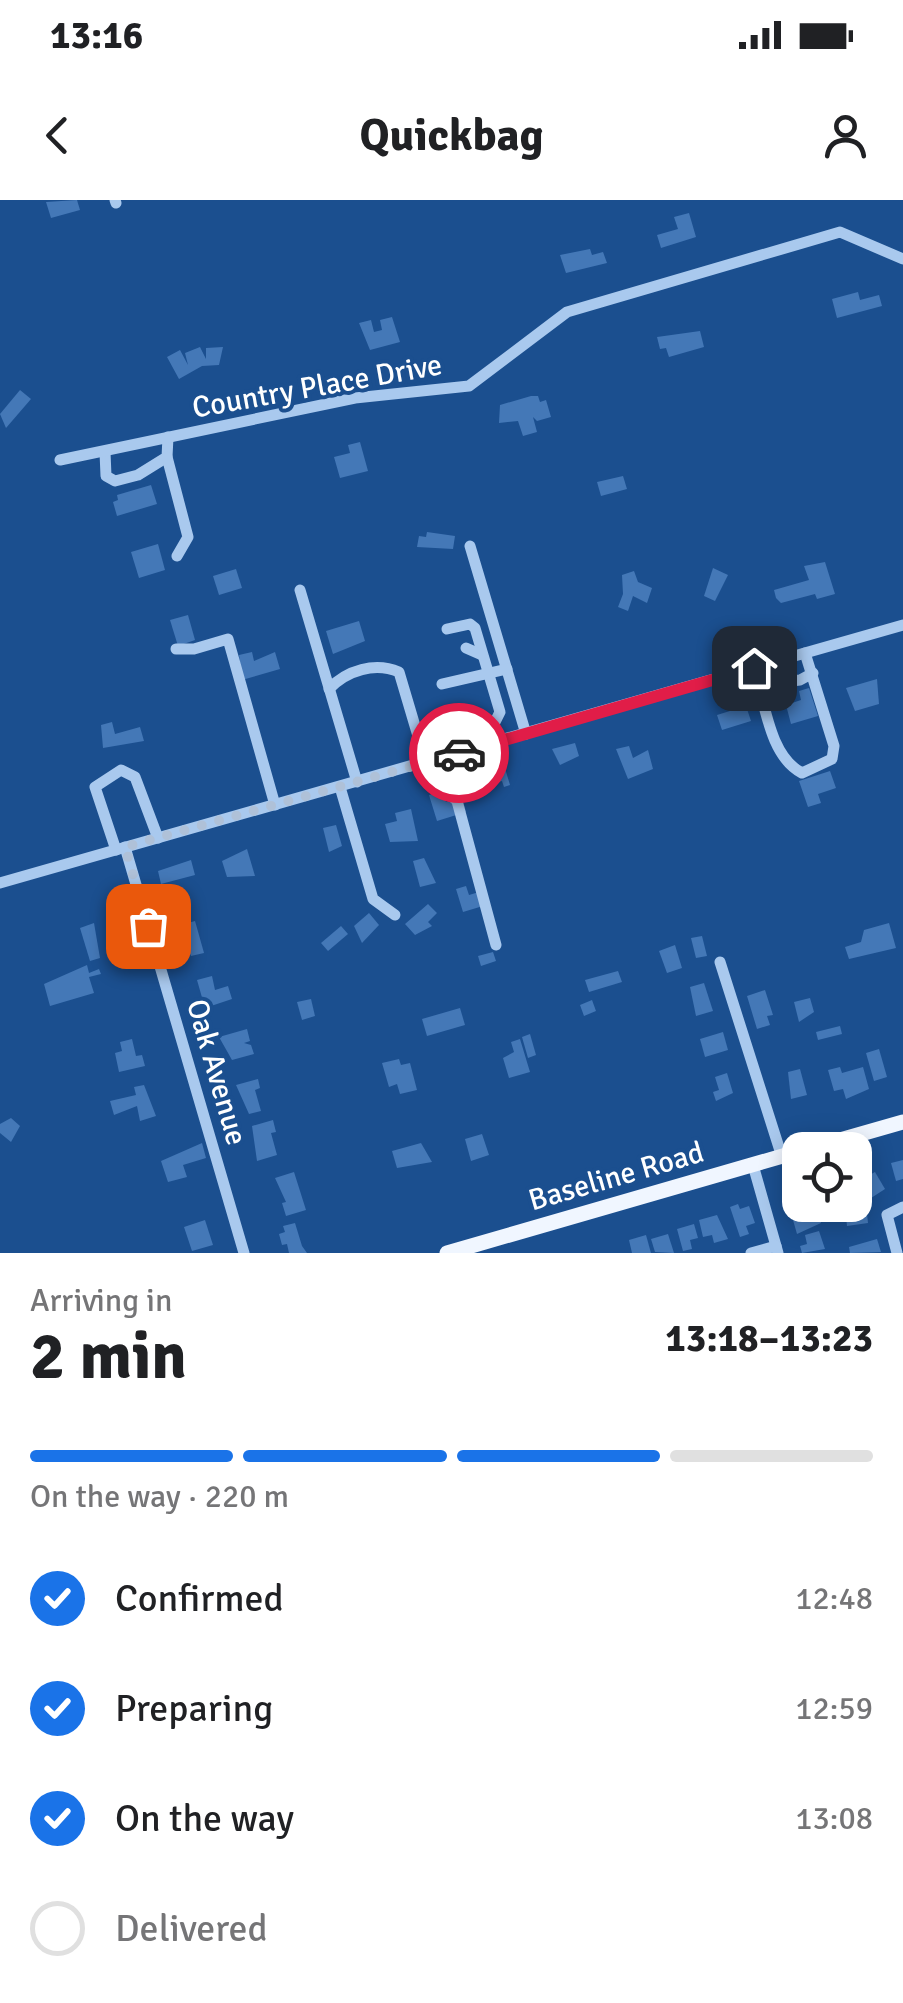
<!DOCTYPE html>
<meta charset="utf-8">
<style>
:root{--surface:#fff;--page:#f2f2f2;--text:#202124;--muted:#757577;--line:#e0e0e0;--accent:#1a73e8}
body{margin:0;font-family:Signika,sans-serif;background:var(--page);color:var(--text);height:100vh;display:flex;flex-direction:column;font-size:38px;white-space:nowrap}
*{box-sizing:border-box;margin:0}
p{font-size:32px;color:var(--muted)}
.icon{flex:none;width:55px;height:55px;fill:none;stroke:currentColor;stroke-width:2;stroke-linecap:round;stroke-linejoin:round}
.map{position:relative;height:1053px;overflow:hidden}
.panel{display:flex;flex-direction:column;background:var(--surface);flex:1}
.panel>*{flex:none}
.buttons{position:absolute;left:782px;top:932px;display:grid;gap:20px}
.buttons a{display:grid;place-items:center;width:90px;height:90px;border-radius:20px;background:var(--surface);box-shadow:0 5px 25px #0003;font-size:50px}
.pin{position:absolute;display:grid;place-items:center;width:85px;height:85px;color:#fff;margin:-42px;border-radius:20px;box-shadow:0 5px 15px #0006}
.courier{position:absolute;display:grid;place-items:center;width:100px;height:100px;margin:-50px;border:8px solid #e11d48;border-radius:50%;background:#fff;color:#222;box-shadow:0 2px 12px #0007}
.overview em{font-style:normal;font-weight:800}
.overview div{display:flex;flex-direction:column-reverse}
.overview{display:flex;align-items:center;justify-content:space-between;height:170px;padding:0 30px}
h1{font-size:65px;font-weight:800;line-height:75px}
.bar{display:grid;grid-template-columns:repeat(4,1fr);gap:15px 10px;align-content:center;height:120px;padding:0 30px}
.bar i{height:12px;border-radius:8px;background:var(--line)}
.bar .selected{background:var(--accent)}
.bar p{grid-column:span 4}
ol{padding:0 30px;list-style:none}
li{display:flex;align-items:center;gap:30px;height:110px}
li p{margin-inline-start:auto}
li .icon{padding:10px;border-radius:50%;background:var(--accent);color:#fff;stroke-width:4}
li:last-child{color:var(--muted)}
li i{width:55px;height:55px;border:5px solid var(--line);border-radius:50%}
.status{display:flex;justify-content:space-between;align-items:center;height:70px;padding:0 50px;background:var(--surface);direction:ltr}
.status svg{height:28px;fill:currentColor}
header{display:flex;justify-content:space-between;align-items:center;height:130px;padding:0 30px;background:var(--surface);font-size:45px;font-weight:800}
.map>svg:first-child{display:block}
</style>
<div class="status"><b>13:16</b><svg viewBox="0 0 49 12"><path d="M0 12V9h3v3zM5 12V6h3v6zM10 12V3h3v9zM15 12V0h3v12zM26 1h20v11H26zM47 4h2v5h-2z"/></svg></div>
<header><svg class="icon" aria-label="back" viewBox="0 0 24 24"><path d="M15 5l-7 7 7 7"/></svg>Quickbag<svg class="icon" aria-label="person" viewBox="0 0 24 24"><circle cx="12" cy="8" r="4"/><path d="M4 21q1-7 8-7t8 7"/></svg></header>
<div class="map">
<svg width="903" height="1053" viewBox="0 0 903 1053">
<rect width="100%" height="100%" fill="#1b4f8f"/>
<g fill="#4478b7">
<path d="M 77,0 L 80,10 L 51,18 L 46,2 Z"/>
<path d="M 689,13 L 696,37 L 661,48 L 657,35 L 678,29 L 674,17 Z"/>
<path d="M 590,49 L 592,55 L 603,52 L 607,63 L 566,73 L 560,55 Z"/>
<path d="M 858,92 L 860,100 L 879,95 L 882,106 L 837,118 L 832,99 Z"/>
<path d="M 392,117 L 400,142 L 370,150 L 359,123 L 371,120 L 374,132 L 382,130 L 380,120 Z"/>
<path d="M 700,131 L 704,147 L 669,157 L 666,148 L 660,149 L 657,137 Z"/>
<path d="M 200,147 L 206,159 L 206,148 L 223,147 L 219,165 L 202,166 L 179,179 L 167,157 L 180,150 L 188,165 L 185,153 Z"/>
<path d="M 20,190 L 31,199 L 6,228 L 0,214 Z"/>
<path d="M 531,196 L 538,196 L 540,202 L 546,200 L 551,217 L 537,221 L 533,217 L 537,232 L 523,236 L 518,221 L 499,223 L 500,205 Z"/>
<path d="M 360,242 L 368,271 L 340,278 L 334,257 L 350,253 L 348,245 Z"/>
<path d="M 623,276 L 627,289 L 601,296 L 597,282 Z"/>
<path d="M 151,285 L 157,304 L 117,316 L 113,302 L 118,300 L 117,295 Z"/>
<path d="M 427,332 L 455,336 L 453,349 L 417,347 L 419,336 L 426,337 Z"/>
<path d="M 158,344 L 165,370 L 139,378 L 131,352 Z"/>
<path d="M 825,362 L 835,394 L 817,399 L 815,394 L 781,403 L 776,398 L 774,390 L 809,380 L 804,366 Z"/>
<path d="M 713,368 L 728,375 L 715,401 L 704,396 Z"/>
<path d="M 236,369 L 242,388 L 219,395 L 213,376 Z"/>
<path d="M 634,371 L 638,382 L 652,388 L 647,403 L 633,396 L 628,411 L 618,407 L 623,394 L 622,375 Z"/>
<path d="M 188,415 L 195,440 L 178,446 L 170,420 Z"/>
<path d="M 359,421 L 365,441 L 333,454 L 326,431 Z"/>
<path d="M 252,452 L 254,461 L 275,452 L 280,469 L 242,480 L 239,455 Z"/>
<path d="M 877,479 L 879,504 L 855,511 L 846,488 Z"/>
<path d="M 809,488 L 818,516 L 791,524 L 786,505 L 801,500 L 799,491 Z"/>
<path d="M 746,506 L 751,521 L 722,530 L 717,515 Z"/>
<path d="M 112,522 L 115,534 L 140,527 L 144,541 L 103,548 L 101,525 Z"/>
<path d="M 575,543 L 579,556 L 560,565 L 552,549 Z"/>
<path d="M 629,546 L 633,558 L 648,550 L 653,569 L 628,579 L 616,549 Z"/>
<path d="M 504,565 L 510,585 L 504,587 L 502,581 L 485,586 L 480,570 Z"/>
<path d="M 830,571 L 836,588 L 818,594 L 821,603 L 808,607 L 799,581 Z"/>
<path d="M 442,591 L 446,602 L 462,597 L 466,612 L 437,621 L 429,595 Z"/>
<path d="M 411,609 L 418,641 L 390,642 L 385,624 L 397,621 L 395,613 Z"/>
<path d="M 336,625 L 342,646 L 329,652 L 323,628 Z"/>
<path d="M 247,649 L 255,676 L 227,677 L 222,661 Z"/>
<path d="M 424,658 L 436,683 L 420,687 L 413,661 Z"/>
<path d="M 191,660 L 195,675 L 161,684 L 158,671 Z"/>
<path d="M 466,686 L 469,695 L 479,692 L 483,706 L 463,712 L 456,689 Z"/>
<path d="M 428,704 L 437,713 L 428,722 L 432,726 L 415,735 L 405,724 Z"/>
<path d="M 369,713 L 379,725 L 362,743 L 354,726 Z"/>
<path d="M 195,721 L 204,753 L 191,756 L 177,726 Z"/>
<path d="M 94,723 L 100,758 L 90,761 L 80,728 Z"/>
<path d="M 889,723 L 896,748 L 849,759 L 845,747 L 861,742 L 864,730 Z"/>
<path d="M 341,726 L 348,734 L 328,751 L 321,743 Z"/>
<path d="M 702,736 L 707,756 L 696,758 L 691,738 Z"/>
<path d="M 675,745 L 682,768 L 667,773 L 659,751 Z"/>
<path d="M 493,752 L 496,761 L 481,766 L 478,756 Z"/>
<path d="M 87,765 L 89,773 L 99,769 L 101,774 L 89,777 L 94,793 L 50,806 L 44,784 Z"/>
<path d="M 618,771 L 622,782 L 589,792 L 585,780 Z"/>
<path d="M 212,776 L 215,790 L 228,786 L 232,799 L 205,808 L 197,780 Z"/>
<path d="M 704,783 L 713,811 L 696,816 L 690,787 Z"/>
<path d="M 765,790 L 773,815 L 767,816 L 770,825 L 757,829 L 747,796 Z"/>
<path d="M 810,798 L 814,812 L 799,822 L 794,802 Z"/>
<path d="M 311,799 L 315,816 L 302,820 L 297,802 Z"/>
<path d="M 592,800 L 596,811 L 584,816 L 580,805 Z"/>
<path d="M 460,808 L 465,825 L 427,836 L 422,819 Z"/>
<path d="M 840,826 L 842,834 L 818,840 L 816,832 Z"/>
<path d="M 247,829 L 250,841 L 244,843 L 251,845 L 254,854 L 232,860 L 219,837 Z"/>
<path d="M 723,832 L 728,850 L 705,857 L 700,839 Z"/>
<path d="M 530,834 L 536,855 L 528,858 L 522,837 Z"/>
<path d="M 132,839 L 136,856 L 142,855 L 145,866 L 119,872 L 115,853 L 122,851 L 120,842 Z"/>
<path d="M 520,839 L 530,872 L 509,878 L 503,858 L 514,852 L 511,842 Z"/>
<path d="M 879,849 L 887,877 L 874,881 L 866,853 Z"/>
<path d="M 399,859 L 401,865 L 410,863 L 417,890 L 400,894 L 397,884 L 389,887 L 382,863 Z"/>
<path d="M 840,867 L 842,873 L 863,867 L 869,889 L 846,899 L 843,889 L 834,891 L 828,870 Z"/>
<path d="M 800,869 L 807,895 L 791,899 L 788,872 Z"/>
<path d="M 727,873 L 733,893 L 716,901 L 713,892 L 719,890 L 715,877 Z"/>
<path d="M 258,879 L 260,888 L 255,890 L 261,911 L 249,914 L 236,885 Z"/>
<path d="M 144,885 L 156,916 L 140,921 L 137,906 L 114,915 L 110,901 L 136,895 L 134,887 Z"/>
<path d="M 11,918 L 20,926 L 11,942 L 0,933 L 0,924 Z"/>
<path d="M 273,920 L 276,932 L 271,933 L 277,955 L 257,961 L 252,926 Z"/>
<path d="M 482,934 L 489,955 L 471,961 L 465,939 Z"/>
<path d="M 202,943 L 206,958 L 183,965 L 187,977 L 168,982 L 161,961 Z"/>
<path d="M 421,943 L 432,962 L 397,968 L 392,951 Z"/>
<path d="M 903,960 L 903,979 L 896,981 L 891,963 Z"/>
<path d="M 294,972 L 306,1010 L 286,1016 L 282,1003 L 286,1002 L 275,978 Z"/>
<path d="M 875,972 L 885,989 L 868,1000 L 857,982 Z"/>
<path d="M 800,982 L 798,1006 L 788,1009 L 784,996 L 790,994 L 791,985 Z"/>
<path d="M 738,1004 L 740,1009 L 749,1006 L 755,1023 L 746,1026 L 749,1034 L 740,1037 L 730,1007 Z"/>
<path d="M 817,1005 L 821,1023 L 797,1034 L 793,1020 L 801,1018 L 799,1009 Z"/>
<path d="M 866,1005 L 868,1023 L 847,1026 L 845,1007 Z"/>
<path d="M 717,1015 L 728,1039 L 714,1043 L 712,1035 L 703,1037 L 699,1020 Z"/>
<path d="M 205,1020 L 213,1045 L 192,1051 L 184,1027 Z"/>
<path d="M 295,1023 L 302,1046 L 307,1053 L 289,1053 L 287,1044 L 282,1045 L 279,1034 L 285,1032 L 283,1026 Z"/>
<path d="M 694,1024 L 698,1038 L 690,1040 L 692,1049 L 683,1051 L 677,1029 Z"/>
<path d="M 819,1031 L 825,1049 L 802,1053 L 800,1046 L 807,1044 L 805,1035 Z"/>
<path d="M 668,1034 L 674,1053 L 655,1052 L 651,1039 Z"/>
<path d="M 646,1035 L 651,1053 L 632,1053 L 629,1040 Z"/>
<path d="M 877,1039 L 881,1052 L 850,1053 L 849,1047 Z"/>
</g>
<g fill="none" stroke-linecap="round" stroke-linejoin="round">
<g stroke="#a9c9ee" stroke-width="11">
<path d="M 115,0 L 116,3"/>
<path d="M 105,252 L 106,276 L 115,281 L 138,275 L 167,257 L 168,237"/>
<path d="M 167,257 L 188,337 L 177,356"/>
<path d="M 60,260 L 355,198 L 469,186 L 567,112 L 840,32 L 903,59"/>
<path d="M 470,346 L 526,534"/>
<path d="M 300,390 L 357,582"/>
<path d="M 447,429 L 470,424 L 475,428 L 500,512 L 494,524"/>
<path d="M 466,448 L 482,455"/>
<path d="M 176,449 L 194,449 L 228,439 L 275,605"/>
<path d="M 754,468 C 765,502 769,556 802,573 L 832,559 L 834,546 L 805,453"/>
<path d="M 442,484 L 507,469"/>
<path d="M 759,485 L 800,480 L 813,473"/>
<path d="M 329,489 C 347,470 375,462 399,472 L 426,563"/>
<path d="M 435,560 L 446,591 L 457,601 L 496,745"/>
<path d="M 340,587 L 373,699 L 395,715"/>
<path d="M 125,647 L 244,1053"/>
<path d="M 116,650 L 95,587 L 121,570 L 135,577 L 158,638"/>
<path d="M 0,683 L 903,425"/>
<path d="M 720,762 L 782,957"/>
<path d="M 753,965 L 778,1053"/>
<path d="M 751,1053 L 776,1046"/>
<path d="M 897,1053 L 887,1015 L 903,1007"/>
</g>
<g stroke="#f0f6ff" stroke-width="15">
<path d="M 805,950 L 903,922"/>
<path d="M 447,1053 L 800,951"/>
</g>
</g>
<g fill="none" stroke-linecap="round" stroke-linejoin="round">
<path stroke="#afc1d8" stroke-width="10" stroke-dasharray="0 18" d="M 148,726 L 125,647 L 459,553"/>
<path stroke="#e11d48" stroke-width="12" d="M 459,553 L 754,468"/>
</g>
<g text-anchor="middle" stroke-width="8" stroke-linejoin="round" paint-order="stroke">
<g font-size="30" fill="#fff" stroke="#1b4f8f">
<text transform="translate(317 186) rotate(-10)" y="10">Country Place Drive</text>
<text transform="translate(217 872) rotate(74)" y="10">Oak Avenue</text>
<text transform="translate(616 976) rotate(-16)" y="10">Baseline Road</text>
</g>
</g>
</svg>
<div class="buttons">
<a><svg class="icon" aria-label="locate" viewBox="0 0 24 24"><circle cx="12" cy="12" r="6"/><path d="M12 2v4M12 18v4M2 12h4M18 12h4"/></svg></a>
</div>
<div class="pin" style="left:148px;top:726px;background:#ea580c"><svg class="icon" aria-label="bag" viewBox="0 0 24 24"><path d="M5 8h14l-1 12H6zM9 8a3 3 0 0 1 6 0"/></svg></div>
<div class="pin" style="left:754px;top:468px;background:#1f2937"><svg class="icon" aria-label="home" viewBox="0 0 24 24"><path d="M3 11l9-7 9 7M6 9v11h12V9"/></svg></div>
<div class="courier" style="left:459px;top:553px"><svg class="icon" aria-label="car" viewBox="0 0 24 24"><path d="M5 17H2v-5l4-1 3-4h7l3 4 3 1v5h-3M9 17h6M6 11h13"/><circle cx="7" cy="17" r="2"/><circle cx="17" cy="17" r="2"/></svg></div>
</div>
<section class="panel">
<div class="overview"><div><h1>2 min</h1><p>Arriving in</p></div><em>13:18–13:23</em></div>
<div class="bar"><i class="selected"></i><i class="selected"></i><i class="selected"></i><i></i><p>On the way · 220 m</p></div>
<ol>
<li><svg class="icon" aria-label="check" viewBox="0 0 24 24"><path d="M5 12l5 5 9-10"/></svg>Confirmed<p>12:48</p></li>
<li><svg class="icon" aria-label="check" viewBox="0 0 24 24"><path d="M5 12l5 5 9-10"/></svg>Preparing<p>12:59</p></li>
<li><svg class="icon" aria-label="check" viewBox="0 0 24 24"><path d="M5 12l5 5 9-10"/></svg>On the way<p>13:08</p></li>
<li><i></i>Delivered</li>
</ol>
</section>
